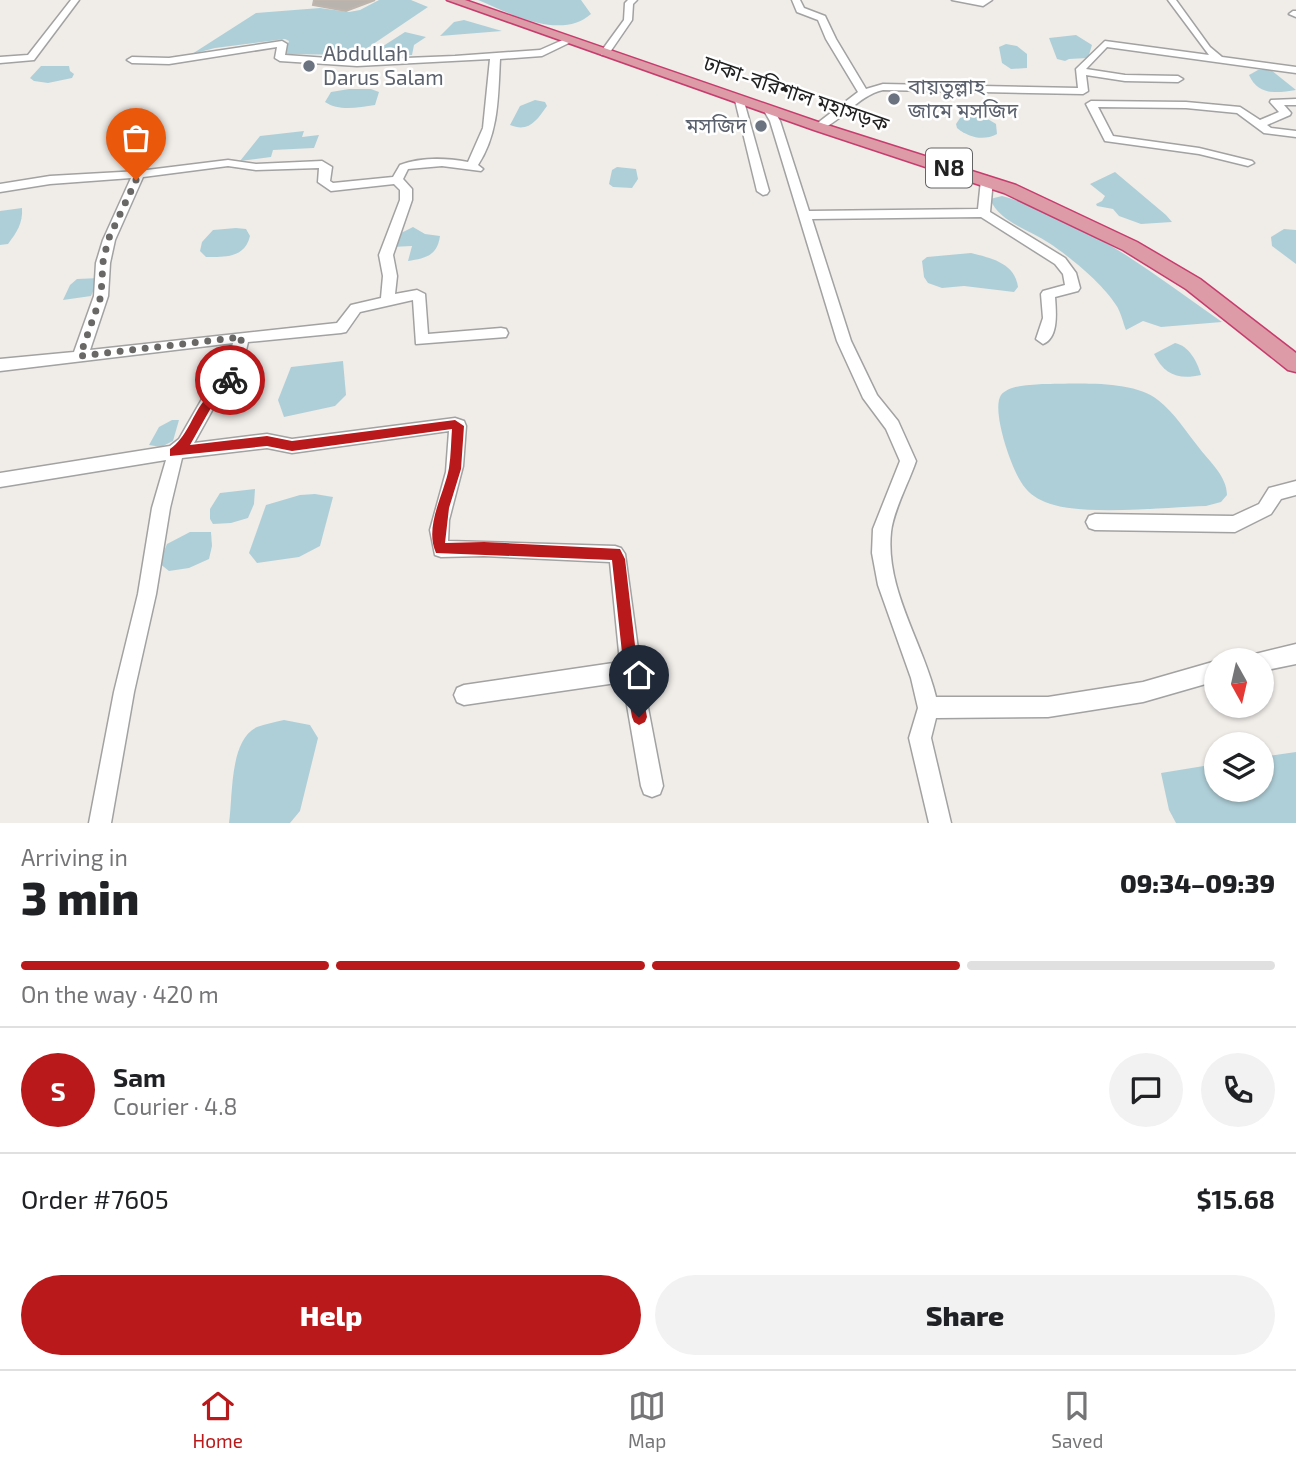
<!DOCTYPE html>
<meta charset="utf-8">
<style>
:root{--surface:#fff;--page:#f2f2f2;--text:#202124;--muted:#757577;--line:#e0e0e0;--accent:#b9191a}
body{margin:0;font-family:"Exo 2","Noto Sans Bengali",sans-serif;background:var(--page);color:var(--text);height:100vh;display:flex;flex-direction:column;font-size:26px;white-space:nowrap}
*{box-sizing:border-box;margin:0}
p{font-size:23px;color:var(--muted)}
.icon{flex:none;width:38px;height:38px;fill:none;stroke:currentColor;stroke-width:2;stroke-linecap:round;stroke-linejoin:round}
.map{position:relative;height:823px;overflow:hidden}
.details{display:flex;flex-direction:column;background:var(--surface);flex:1}
.details>*{flex:none}
.needle{width:46px;rotate:172deg}
.buttons{position:absolute;left:1204px;top:648px;display:grid;gap:14px}
.buttons a{display:grid;place-items:center;width:70px;height:70px;border-radius:50%;background:var(--surface);box-shadow:0 2px 5px #0004;font-size:35px}
.pin{position:absolute;display:grid;place-items:center;width:60px;height:60px;color:#fff;margin:-72px -30px;border-radius:50% 50% 50% 0;rotate:-45deg;box-shadow:0 0 7px #0007}
.pin .icon{rotate:45deg}
.courier{position:absolute;display:grid;place-items:center;width:70px;height:70px;margin:-35px;border:5px solid #b9191a;border-radius:50%;background:#fff;color:#222;box-shadow:0 2px 9px #0007}
.headline em{font-style:normal;font-weight:800}
.headline div{display:flex;flex-direction:column-reverse}
.headline{display:flex;align-items:center;justify-content:space-between;height:119px;padding:0 21px}
h1{font-size:46px;font-weight:800;line-height:52px}
.bar{display:grid;grid-template-columns:repeat(4,1fr);gap:10px 7px;align-content:center;height:84px;padding:0 21px}
.bar i{height:9px;border-radius:5px;background:var(--line)}
.bar .active{background:var(--accent)}
.bar p{grid-column:span 4}
.line{display:flex;align-items:center;gap:18px;padding:0 21px;border-top:2px solid var(--line)}
.line div{flex:1}
.round{display:grid;place-items:center;flex:none;width:74px;height:74px;border-radius:37px;background:var(--page)}
.action{display:flex;gap:14px;margin-top:auto;padding:14px 21px}
.action a{flex:1;height:80px;border-radius:42px;background:var(--accent);color:#fff;font-size:28px;font-weight:800;line-height:80px;text-align:center}
.action a+a{background:var(--page);color:var(--text)}
.dock{display:flex;justify-content:space-around;align-items:center;height:98px;border-top:2px solid var(--line);background:var(--surface);font-size:19px;color:var(--muted)}
.dock a{display:grid;justify-items:center;gap:4px}
.dock .active{color:var(--accent)}
.map>svg:first-child{display:block}
</style>
<div class="map">
<svg width="1296" height="823" viewBox="0 0 1296 823">
<rect width="100%" height="100%" fill="#f0ede9"/>
<g fill="#afcfd8">
<path d="M 379,0 L 411,0 L 428,7 L 357,55 L 284,54 L 289,41 L 285,39 L 215,48 L 192,54 L 256,13 L 320,8 L 349,12 L 360,10 Z"/>
<path d="M 478,0 L 581,0 L 591,14 C 561,41 509,13 478,0 Z"/>
<path d="M 464,20 L 502,31 L 440,36 L 454,22 Z"/>
<path d="M 405,32 L 426,37 L 414,45 L 412,55 L 366,57 Z"/>
<path d="M 1076,35 L 1092,45 L 1088,58 L 1069,59 L 1065,61 L 1057,59 L 1049,38 Z"/>
<path d="M 1006,44 L 1017,46 L 1027,54 L 1027,68 L 1011,69 L 1002,63 L 999,47 Z"/>
<path d="M 41,66 L 69,66 L 70,71 L 74,74 L 72,78 L 48,83 L 34,81 L 30,78 Z"/>
<path d="M 1258,70 L 1271,70 L 1296,90 C 1277,93 1258,96 1249,75 Z"/>
<path d="M 349,89 L 371,89 L 379,92 L 375,105 C 359,107 340,112 325,102 L 331,92 Z"/>
<path d="M 535,100 L 545,102 L 547,106 C 537,120 529,133 510,125 L 520,106 Z"/>
<path d="M 978,113 L 996,124 L 997,134 C 984,141 969,138 957,128 L 956,124 L 960,118 Z"/>
<path d="M 304,131 L 302,137 L 319,135 L 314,148 L 273,150 L 271,157 L 240,161 L 260,136 Z"/>
<path d="M 617,167 L 636,169 L 638,179 L 632,188 L 613,187 L 609,184 L 612,170 Z"/>
<path d="M 1115,172 L 1166,215 L 1172,222 L 1141,224 L 1119,216 L 1113,209 L 1097,206 L 1096,204 L 1102,201 L 1105,196 L 1090,184 Z"/>
<path d="M 1002,196 C 1085,219 1152,273 1222,322 L 1161,327 L 1143,321 L 1126,330 C 1123,323 1121,312 1116,305 C 1103,284 1070,257 1049,243 C 1029,229 1000,223 990,199 Z"/>
<path d="M 22,208 C 23,223 17,232 8,244 L 0,245 L 0,211 Z"/>
<path d="M 413,227 L 425,234 L 440,236 C 437,256 426,258 408,261 L 412,246 L 392,247 L 401,233 Z"/>
<path d="M 236,228 L 246,229 L 250,236 C 245,258 225,257 206,257 L 200,251 L 202,242 L 213,230 Z"/>
<path d="M 1284,229 L 1296,230 L 1296,264 L 1272,246 L 1271,237 Z"/>
<path d="M 971,253 C 991,258 1015,263 1018,287 L 1014,292 L 964,286 L 942,288 L 928,283 L 924,277 L 922,261 L 927,257 Z"/>
<path d="M 99,278 L 91,296 L 63,300 L 70,285 L 77,279 Z"/>
<path d="M 1175,343 C 1189,346 1197,361 1201,375 C 1179,380 1164,375 1154,354 Z"/>
<path d="M 343,361 L 346,395 L 335,406 L 284,417 L 278,400 L 291,367 Z"/>
<path d="M 1042,384 C 1073,384 1133,379 1158,400 C 1175,413 1187,433 1200,449 C 1211,463 1227,477 1227,495 L 1221,502 L 1206,506 C 1165,507 1080,517 1045,502 C 1035,498 1026,491 1021,482 C 1011,467 991,410 1001,395 C 1009,385 1030,385 1042,384 Z"/>
<path d="M 172,420 L 179,420 L 173,441 L 161,447 L 149,445 L 159,427 Z"/>
<path d="M 255,489 L 254,504 L 248,518 L 231,523 L 213,524 L 210,519 L 210,509 L 220,493 Z"/>
<path d="M 315,494 L 333,497 L 320,546 L 299,557 L 257,563 L 249,553 L 266,505 L 300,495 Z"/>
<path d="M 190,532 L 211,532 L 212,546 L 209,559 L 189,568 L 169,571 L 159,563 L 167,544 Z"/>
<path d="M 284,720 L 310,725 L 318,738 L 300,811 L 290,823 L 229,823 C 233,797 229,740 257,727 C 265,724 275,722 284,720 Z"/>
<path d="M 1296,752 L 1296,823 L 1176,823 L 1169,810 L 1161,773 L 1216,764 L 1216,789 L 1262,789 L 1262,757 Z"/>
</g>
<path fill="#b9b3ae" stroke="#c0b5ad" stroke-width="2" d="M 314,0 L 375,0 L 346,11 L 313,5 Z"/>
<g fill="none" stroke-linecap="round" stroke-linejoin="round">
<g stroke="#a2a2a2" stroke-width="3">
<g id="minor">
<path d="M 71,0 L 79,0 L 34,60 L 0,63 L 0,57 L 28,55 Z"/>
<path d="M 628,0 L 637,0 L 633,4 L 632,20 L 608,55 L 602,55 L 600,53 L 624,20 L 625,3 Z"/>
<path d="M 792,0 L 800,0 L 804,8 L 825,16 L 836,39 L 866,89 L 883,84 L 1078,88 L 1076,69 L 1105,41 L 1209,55 L 1168,0 L 1176,0 L 1210,47 L 1222,57 L 1296,67 L 1296,73 L 1107,47 L 1086,69 L 1125,75 L 1178,76 L 1183,79 L 1178,82 L 1125,81 L 1086,75 L 1088,91 L 1083,94 L 883,90 C 857,96 843,121 819,130 L 814,127 L 815,125 L 858,92 L 826,39 L 818,20 L 797,12 Z"/>
<path d="M 952,0 L 992,0 L 983,6 Z"/>
<path d="M 1293,11 L 1296,11 L 1296,17 L 1289,14 Z"/>
<path d="M 565,39 L 573,41 L 542,56 L 500,59 C 498,96 499,133 478,165 L 483,169 L 481,171 L 442,166 L 408,169 L 403,179 L 412,189 L 412,200 L 393,255 L 397,276 L 395,294 L 417,290 L 425,294 L 428,334 L 501,328 L 506,329 L 508,333 L 506,337 L 416,344 L 413,300 L 360,312 L 346,332 L 341,333 L 248,342 L 237,388 L 214,407 L 194,443 L 267,434 L 292,439 L 455,418 L 464,421 L 466,426 L 463,466 L 449,520 L 448,541 L 615,546 L 621,548 L 625,554 L 641,671 L 663,786 L 660,794 L 652,797 L 644,794 L 641,786 L 623,682 L 464,705 L 457,702 L 454,695 L 457,688 L 464,685 L 620,662 L 610,562 L 484,556 L 441,557 L 435,555 L 430,530 L 446,472 L 449,431 L 292,453 L 267,448 L 182,458 L 170,508 L 156,594 L 134,692 L 111,823 L 89,823 L 114,692 L 138,594 L 152,508 L 166,460 L 0,487 L 0,473 L 170,446 L 179,439 L 202,399 L 222,385 L 233,343 L 0,371 L 0,359 L 74,352 L 94,296 L 96,263 L 103,240 L 131,178 L 50,184 L 0,192 L 0,184 L 50,176 L 139,171 L 228,160 L 256,164 L 322,161 L 332,167 L 330,181 L 333,183 L 393,177 L 400,165 C 421,157 447,158 468,162 L 483,128 L 490,59 L 357,66 L 280,61 L 275,58 L 277,47 L 169,64 L 132,63 L 127,60 L 132,57 L 169,58 L 282,41 L 287,44 L 285,55 L 357,60 L 455,56 L 540,50 ZM 228,166 L 256,170 L 319,168 L 318,182 L 331,191 L 394,184 L 400,190 L 400,200 L 379,255 L 383,276 L 381,298 L 351,305 L 337,323 L 90,350 L 108,296 L 110,263 L 115,240 L 143,177 Z"/>
<path d="M 734,96 L 743,98 L 769,191 L 767,194 L 763,195 L 757,191 Z"/>
<path d="M 1296,99 L 1296,105 L 1284,105 L 1291,113 L 1290,115 L 1267,125 L 1271,128 L 1296,131 L 1296,137 L 1264,133 L 1237,113 L 1186,108 L 1098,107 L 1113,136 L 1199,148 L 1252,161 L 1254,163 L 1248,166 L 1199,154 L 1105,141 L 1086,104 L 1091,101 L 1186,102 L 1240,107 L 1260,120 L 1279,112 L 1270,102 L 1271,100 Z"/>
<path d="M 768,106 L 772,107 L 780,121 L 809,211 L 978,209 L 981,180 L 987,176 L 993,180 L 990,212 L 1065,258 L 1076,273 L 1080,288 L 1078,291 L 1055,297 C 1056,311 1059,338 1043,344 L 1036,339 L 1043,318 L 1041,294 L 1043,291 L 1065,285 L 1063,274 L 1055,264 L 981,217 L 812,219 L 851,341 L 877,395 L 898,421 L 916,461 C 909,482 893,511 891,532 C 885,589 923,643 936,697 L 1048,697 L 1143,682 L 1216,661 L 1216,681 L 1143,702 L 1048,717 L 936,718 L 931,738 L 951,823 L 929,823 L 909,738 L 918,708 L 911,678 L 878,585 L 872,553 L 873,529 L 900,461 L 886,429 L 863,398 L 837,341 L 770,121 L 763,109 Z"/>
<path d="M 1296,481 L 1296,495 L 1281,499 L 1271,514 L 1235,532 L 1095,530 L 1089,528 L 1086,522 L 1089,516 L 1095,514 L 1233,516 L 1259,504 L 1269,488 Z"/>
<path d="M 1296,644 L 1296,664 L 1262,671 L 1262,660 L 1252,660 L 1255,654 Z"/>
</g>
</g>
<g stroke="#c63d6d" stroke-width="3">
<path id="highway" d="M 447,0 L 465,0 L 824,124 L 1016,185 L 1137,242 L 1200,279 L 1296,353 L 1296,372 L 1288,370 L 1186,289 L 1123,250 L 1004,193 L 814,130 Z"/>
</g>
<use href="#minor" fill="#fff" fill-rule="evenodd"/>
<use href="#highway" fill="#dd9aa7" fill-rule="evenodd"/>
</g>
<path fill="#b9191a" d="M 230,376 L 235,380 L 232,391 L 212,406 L 190,445 L 267,436 L 292,441 L 455,420 L 464,426 L 461,469 L 449,508 L 445,543 L 484,542 L 620,549 L 625,559 L 638,671 L 647,717 L 645,722 L 639,725 L 634,722 L 632,717 L 624,671 L 612,560 L 436,553 C 424,526 444,495 449,468 C 451,455 451,442 452,429 L 292,451 L 267,446 L 170,456 L 170,449 C 187,437 191,418 203,402 C 211,392 221,389 226,377 Z"/>
<g fill="none" stroke-linecap="round" stroke-linejoin="round">
<path stroke="#696867" stroke-width="7" stroke-dasharray="0 12.6" d="M 136,180 L 108,240 L 103,262 L 101,296 L 80,356 L 242,337 L 230,380"/>
</g>
<g fill="#6b7280" stroke="#fff" stroke-width="2.5">
<circle cx="309" cy="66" r="7"/>
<circle cx="894" cy="99" r="7"/>
<circle cx="761" cy="126" r="7"/>
</g>
<g text-anchor="middle" stroke-width="5" stroke-linejoin="round" paint-order="stroke">
<g font-size="21" fill="#5b616d" stroke="#fff" text-anchor="start">
<text x="323" y="61">Abdullah<tspan x="323" dy="24">Darus Salam</tspan></text>
<text x="908" y="94">বায়তুল্লাহ<tspan x="908" dy="24">জামে মসজিদ</tspan></text>
<text x="747" y="133" text-anchor="end">মসজিদ</text>
</g>
<g font-size="21" fill="#212121" stroke="#fff">
<text transform="translate(796 94) rotate(19)" y="7">ঢাকা-বরিশাল মহাসড়ক</text>
</g>
<rect fill="#fff" stroke="#646464" stroke-width="2" x="926" y="148.5" width="46" height="39" rx="5"/>
<g font-size="23" font-weight="bold" fill="#212121">
<text x="949" y="176">N8</text>
</g>
</g>
</svg>
<div class="buttons">
<a><svg class="needle" viewBox="-14 -14 28 28"><path d="M0-13l5 13h-10z" fill="#e53935"/><path d="M0 13l5-13h-10z" fill="#757577"/></svg></a>
<a><svg class="icon" aria-label="layers" viewBox="0 0 24 24"><path d="M12 4l9 5-9 5-9-5zM3 14l9 5 9-5"/></svg></a>
</div>
<div class="pin" style="left:136px;top:180px;background:#ea580c"><svg class="icon" aria-label="bag" viewBox="0 0 24 24"><path d="M5 8h14l-1 12H6zM9 8a3 3 0 0 1 6 0"/></svg></div>
<div class="pin" style="left:639px;top:717px;background:#1f2937"><svg class="icon" aria-label="home" viewBox="0 0 24 24"><path d="M3 11l9-7 9 7M6 9v11h12V9"/></svg></div>
<div class="courier" style="left:230px;top:380px"><svg class="icon" aria-label="bike" viewBox="0 0 24 24"><circle cx="6" cy="16" r="4"/><circle cx="18" cy="16" r="4"/><path d="M6 16l4-8h5l3 8M10 8l3 8H6M13 5h3"/></svg></div>
</div>
<section class="details">
<div class="headline"><div><h1>3 min</h1><p>Arriving in</p></div><em>09:34–09:39</em></div>
<div class="bar"><i class="active"></i><i class="active"></i><i class="active"></i><i></i><p>On the way · 420 m</p></div>
<div class="line" style="height:126px"><b class="round" style="background:var(--accent);color:#fff">S</b><div><b>Sam</b><p>Courier · 4.8</p></div><a class="round"><svg class="icon" aria-label="chat" viewBox="0 0 24 24"><path d="M4 5h16v11H9l-5 4z"/></svg></a><a class="round"><svg class="icon" aria-label="phone" viewBox="0 0 24 24"><path d="M5 4h4l2 5-3 2q2 4 5 5l2-3 5 2v4C11 20 4 13 5 4z"/></svg></a></div>
<div class="line" style="height:91px"><div>Order #7605</div><b>$15.68</b></div>
<div class="action"><a>Help</a><a>Share</a></div>
</section>
<nav class="dock">
<a class="active"><svg class="icon" aria-label="home" viewBox="0 0 24 24"><path d="M3 11l9-7 9 7M6 9v11h12V9"/></svg>Home</a>
<a><svg class="icon" aria-label="map" viewBox="0 0 24 24"><path d="M3 6l6-2 6 2 6-2v14l-6 2-6-2-6 2zM9 4v14M15 6v14"/></svg>Map</a>
<a><svg class="icon" aria-label="saved" viewBox="0 0 24 24"><path d="M7 4h10v16l-5-4-5 4z"/></svg>Saved</a>
</nav>
